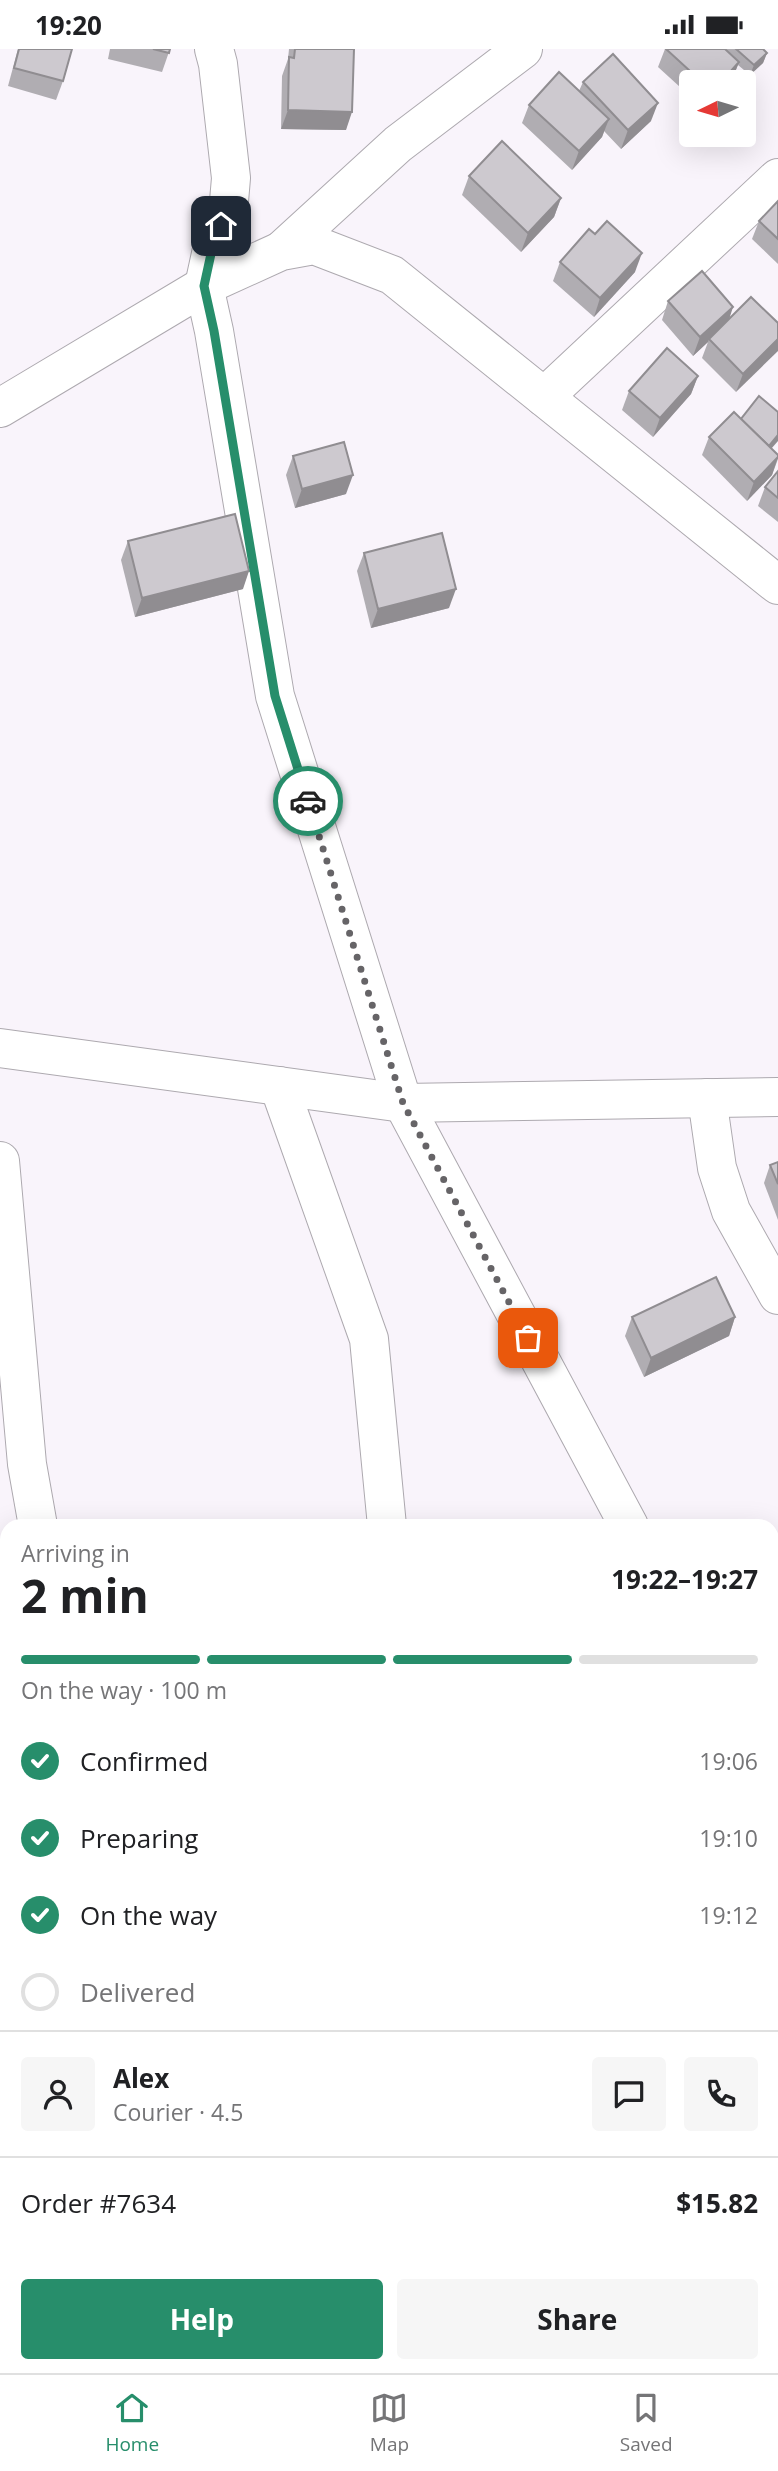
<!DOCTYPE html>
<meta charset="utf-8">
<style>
:root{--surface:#fff;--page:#f6f6f6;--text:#202124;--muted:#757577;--line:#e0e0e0;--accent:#278e6b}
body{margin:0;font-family:"Open Sans",sans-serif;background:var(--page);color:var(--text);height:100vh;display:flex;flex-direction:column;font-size:26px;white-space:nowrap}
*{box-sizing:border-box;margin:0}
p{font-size:23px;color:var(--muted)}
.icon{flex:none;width:38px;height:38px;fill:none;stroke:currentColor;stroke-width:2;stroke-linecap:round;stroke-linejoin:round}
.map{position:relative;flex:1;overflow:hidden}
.drawer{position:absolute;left:0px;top:1470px;width:779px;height:854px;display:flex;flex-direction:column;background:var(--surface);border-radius:21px 21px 0 0;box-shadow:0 7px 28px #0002}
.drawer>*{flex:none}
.needle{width:46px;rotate:265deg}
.buttons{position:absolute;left:679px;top:21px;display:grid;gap:14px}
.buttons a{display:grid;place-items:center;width:77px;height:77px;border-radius:7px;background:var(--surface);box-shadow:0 7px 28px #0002;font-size:35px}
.pin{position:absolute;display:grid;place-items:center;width:60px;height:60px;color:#fff;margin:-30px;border-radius:14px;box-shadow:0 4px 10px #0006}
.courier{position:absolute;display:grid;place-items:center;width:70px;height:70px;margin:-35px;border:5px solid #278e6b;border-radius:50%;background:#fff;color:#222;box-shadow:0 2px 9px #0007}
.headline em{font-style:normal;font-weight:700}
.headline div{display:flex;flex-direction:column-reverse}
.headline{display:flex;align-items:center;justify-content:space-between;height:119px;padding:0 21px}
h1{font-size:46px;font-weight:700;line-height:52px}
.bar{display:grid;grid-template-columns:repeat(4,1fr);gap:10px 7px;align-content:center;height:84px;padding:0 21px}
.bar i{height:9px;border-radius:5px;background:var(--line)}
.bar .on{background:var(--accent)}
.bar p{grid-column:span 4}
.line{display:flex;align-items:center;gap:18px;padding:0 21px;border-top:2px solid var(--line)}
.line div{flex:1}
.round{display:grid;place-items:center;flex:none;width:74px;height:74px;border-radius:7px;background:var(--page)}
ol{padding:0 21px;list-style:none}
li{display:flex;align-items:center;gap:21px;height:77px}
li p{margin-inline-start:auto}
li .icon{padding:7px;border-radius:50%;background:var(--accent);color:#fff;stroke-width:4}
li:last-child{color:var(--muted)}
li i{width:38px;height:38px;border:4px solid var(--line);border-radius:50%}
.button{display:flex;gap:14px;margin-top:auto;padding:14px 21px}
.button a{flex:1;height:80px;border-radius:7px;background:var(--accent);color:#fff;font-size:28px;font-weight:700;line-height:80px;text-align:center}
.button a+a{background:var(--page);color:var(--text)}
.status{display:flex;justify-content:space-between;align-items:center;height:49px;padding:0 35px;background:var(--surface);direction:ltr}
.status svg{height:19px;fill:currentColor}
.menu{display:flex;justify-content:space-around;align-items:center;height:98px;border-top:2px solid var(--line);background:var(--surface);font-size:19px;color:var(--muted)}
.menu a{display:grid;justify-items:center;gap:4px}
.menu .on{color:var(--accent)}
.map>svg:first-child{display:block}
</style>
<div class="status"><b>19:20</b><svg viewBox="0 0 49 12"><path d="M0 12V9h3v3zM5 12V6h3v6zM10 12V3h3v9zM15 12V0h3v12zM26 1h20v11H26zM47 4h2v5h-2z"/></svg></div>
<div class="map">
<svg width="778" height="2324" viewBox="0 0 778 2324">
<rect width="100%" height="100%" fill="#f9f4fb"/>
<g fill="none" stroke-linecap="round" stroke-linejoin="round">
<g stroke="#ada9af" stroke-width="40">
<g id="minor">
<path d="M 214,0 L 218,15 L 231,129 L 228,164 L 214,191 L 204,237 L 214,282 L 275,647 L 403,1054 L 629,1477"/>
<path d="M 281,202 L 398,95 L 523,0"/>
<path d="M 544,348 L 778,129"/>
<path d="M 0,359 L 204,237 L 281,202 L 314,196 L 392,226 L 778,536"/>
<path d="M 0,999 L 403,1054 L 778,1048"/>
<path d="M 279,1037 L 369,1290 L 387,1477"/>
<path d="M 707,1049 L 717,1119 L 731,1162 L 778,1246"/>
<path d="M 0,1112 L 27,1415 L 38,1477"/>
<path d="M 0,1627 L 7,1627"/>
<path d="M 772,1745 L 778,1757"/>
<path d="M 0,2067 L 7,2067"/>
<path d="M 772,2104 L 778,2101"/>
<path d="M 209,2317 L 213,2324"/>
<path d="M 482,2324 L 488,2317"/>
</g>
</g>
<use href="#minor" stroke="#fff" stroke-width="38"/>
</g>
<g fill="#b0adb2">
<path d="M 18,0 L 72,0 L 63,32 L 56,51 L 8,37 Z"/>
<path d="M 110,0 L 170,0 L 162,23 L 108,10 Z"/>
<path d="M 289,0 L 354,0 L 346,81 L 281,80 L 282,27 L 288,10 Z"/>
<path d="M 665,0 L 763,0 L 767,4 L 763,14 L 750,26 L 738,16 L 731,33 L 691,33 L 691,48 L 658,18 Z"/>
<path d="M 583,33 L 651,72 L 621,100 L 604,82 L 602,88 L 572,121 L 522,74 L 529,56 L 579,42 Z"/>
<path d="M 469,127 L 561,149 L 554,168 L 521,203 L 462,146 Z"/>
<path d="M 778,152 L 778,215 L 752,190 L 759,172 Z"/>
<path d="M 560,213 L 635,223 L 594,268 L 553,232 Z"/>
<path d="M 668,252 L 729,270 L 778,274 L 736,343 L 702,309 L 708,293 L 693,307 L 662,271 Z"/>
<path d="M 698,327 L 691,345 L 653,388 L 622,361 L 629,342 Z"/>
<path d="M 709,388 L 771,400 L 778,406 L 778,410 L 772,426 L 747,452 L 702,406 Z"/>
<path d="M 293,407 L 346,445 L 295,459 L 286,426 Z"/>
<path d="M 778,422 L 778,473 L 758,457 L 765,438 Z"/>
<path d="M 128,492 L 243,540 L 135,568 L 121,511 Z"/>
<path d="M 364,504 L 449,559 L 371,579 L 357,522 Z"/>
<path d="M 778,1113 L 778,1171 L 764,1134 L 770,1116 Z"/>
<path d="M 632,1268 L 735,1268 L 729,1287 L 644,1328 L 625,1287 Z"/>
</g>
<g fill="#908d91">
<path d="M 767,4 L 763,14 L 750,26 L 754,16 Z"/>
<path d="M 739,13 L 731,33 L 721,33 Z"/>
<path d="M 658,54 L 651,72 L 621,100 L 628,81 Z"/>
<path d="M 288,61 L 352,63 L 346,81 L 281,80 Z"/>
<path d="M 609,70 L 602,88 L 572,121 L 579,102 Z"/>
<path d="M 561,149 L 554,168 L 521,203 L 528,184 Z"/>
<path d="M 642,204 L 635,223 L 594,268 L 600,249 Z"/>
<path d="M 733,258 L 727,277 L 709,290 L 708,293 L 693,307 L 700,288 Z"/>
<path d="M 778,290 L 778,302 L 736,343 L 743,325 Z"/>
<path d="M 698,327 L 691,345 L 653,388 L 660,369 Z"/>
<path d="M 778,386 L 778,392 L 764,408 L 768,398 Z"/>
<path d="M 778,408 L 772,426 L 747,452 L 754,433 Z"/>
<path d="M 353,426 L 346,445 L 295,459 L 302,440 Z"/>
<path d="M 249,522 L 243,540 L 135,568 L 142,549 Z"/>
<path d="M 456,540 L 449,559 L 371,579 L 378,560 Z"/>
<path d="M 735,1268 L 729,1287 L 644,1328 L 651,1309 Z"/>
</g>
<g fill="#cdc9cf" stroke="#908d91" stroke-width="2">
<path d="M 19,0 L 72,0 L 63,32 L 14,19 Z"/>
<path d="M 153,0 L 170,0 L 169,4 Z"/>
<path d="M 295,0 L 354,0 L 352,63 L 288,61 L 289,8 L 294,9 Z"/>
<path d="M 666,0 L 725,0 L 739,13 L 721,33 L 702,33 Z"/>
<path d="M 736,0 L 763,0 L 767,4 L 754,16 Z"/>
<path d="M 613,5 L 658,54 L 628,81 L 583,33 Z"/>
<path d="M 559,23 L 609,70 L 579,102 L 529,56 Z"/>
<path d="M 502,92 L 561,149 L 528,184 L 469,127 Z"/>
<path d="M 778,152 L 778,190 L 759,172 Z"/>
<path d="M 607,172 L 642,204 L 600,249 L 560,213 L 589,180 L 595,185 Z"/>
<path d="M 702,222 L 733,258 L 700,288 L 668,252 Z"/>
<path d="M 751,248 L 778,274 L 778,290 L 743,325 L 709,290 Z"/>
<path d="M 667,299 L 698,327 L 660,369 L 629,342 Z"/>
<path d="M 759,347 L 778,363 L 778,386 L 769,397 L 741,370 Z"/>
<path d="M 734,363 L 778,406 L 778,408 L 754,433 L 709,388 Z"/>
<path d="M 344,393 L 353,426 L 302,440 L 293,407 Z"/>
<path d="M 778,422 L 778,449 L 765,438 Z"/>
<path d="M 235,465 L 249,522 L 142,549 L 128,492 Z"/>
<path d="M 442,484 L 456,540 L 378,560 L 364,504 Z"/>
<path d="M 778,1113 L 778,1135 L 770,1116 Z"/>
<path d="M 716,1228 L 735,1268 L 651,1309 L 632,1268 Z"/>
</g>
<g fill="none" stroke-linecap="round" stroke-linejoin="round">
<path stroke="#666467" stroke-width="7" stroke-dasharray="0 12.6" d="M 308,752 L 403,1054 L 528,1289"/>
<path stroke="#278e6b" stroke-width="9" d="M 221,177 L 214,191 L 204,237 L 214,282 L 275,647 L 308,752"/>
</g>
</svg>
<div class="buttons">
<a><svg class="needle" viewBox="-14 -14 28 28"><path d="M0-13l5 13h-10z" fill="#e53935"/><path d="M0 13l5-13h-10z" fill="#757577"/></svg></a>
</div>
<div class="pin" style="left:528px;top:1289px;background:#ea580c"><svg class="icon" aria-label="bag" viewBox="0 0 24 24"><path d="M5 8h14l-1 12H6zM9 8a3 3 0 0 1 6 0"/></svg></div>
<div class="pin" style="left:221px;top:177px;background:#1f2937"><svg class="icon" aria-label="home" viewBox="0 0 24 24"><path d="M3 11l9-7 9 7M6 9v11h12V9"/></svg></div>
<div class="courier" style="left:308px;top:752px"><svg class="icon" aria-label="car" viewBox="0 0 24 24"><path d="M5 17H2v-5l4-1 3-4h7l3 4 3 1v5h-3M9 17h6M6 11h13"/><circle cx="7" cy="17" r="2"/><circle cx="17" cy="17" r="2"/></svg></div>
<section class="drawer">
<div class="headline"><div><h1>2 min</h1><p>Arriving in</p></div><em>19:22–19:27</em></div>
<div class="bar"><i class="on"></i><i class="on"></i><i class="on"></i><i></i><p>On the way · 100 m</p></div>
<ol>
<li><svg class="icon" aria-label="check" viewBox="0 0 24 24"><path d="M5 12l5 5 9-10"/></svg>Confirmed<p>19:06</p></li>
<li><svg class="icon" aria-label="check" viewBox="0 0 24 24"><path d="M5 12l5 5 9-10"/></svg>Preparing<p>19:10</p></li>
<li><svg class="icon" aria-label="check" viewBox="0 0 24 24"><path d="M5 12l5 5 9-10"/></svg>On the way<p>19:12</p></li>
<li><i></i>Delivered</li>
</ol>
<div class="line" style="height:126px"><a class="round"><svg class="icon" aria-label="person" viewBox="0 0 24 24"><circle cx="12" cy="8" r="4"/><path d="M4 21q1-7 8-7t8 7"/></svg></a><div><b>Alex</b><p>Courier · 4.5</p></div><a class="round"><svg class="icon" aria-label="chat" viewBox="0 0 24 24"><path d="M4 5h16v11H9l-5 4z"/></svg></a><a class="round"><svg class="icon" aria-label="phone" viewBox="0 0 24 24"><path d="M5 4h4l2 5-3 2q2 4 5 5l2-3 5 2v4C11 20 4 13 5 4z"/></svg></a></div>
<div class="line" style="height:91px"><div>Order #7634</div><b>$15.82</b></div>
<div class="button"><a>Help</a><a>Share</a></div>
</section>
</div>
<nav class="menu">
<a class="on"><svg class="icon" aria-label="home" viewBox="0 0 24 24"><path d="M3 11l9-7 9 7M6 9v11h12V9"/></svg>Home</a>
<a><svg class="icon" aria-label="map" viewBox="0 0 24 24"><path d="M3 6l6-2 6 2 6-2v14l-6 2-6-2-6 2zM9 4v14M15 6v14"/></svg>Map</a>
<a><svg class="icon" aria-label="saved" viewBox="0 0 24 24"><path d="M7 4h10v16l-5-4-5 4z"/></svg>Saved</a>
</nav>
